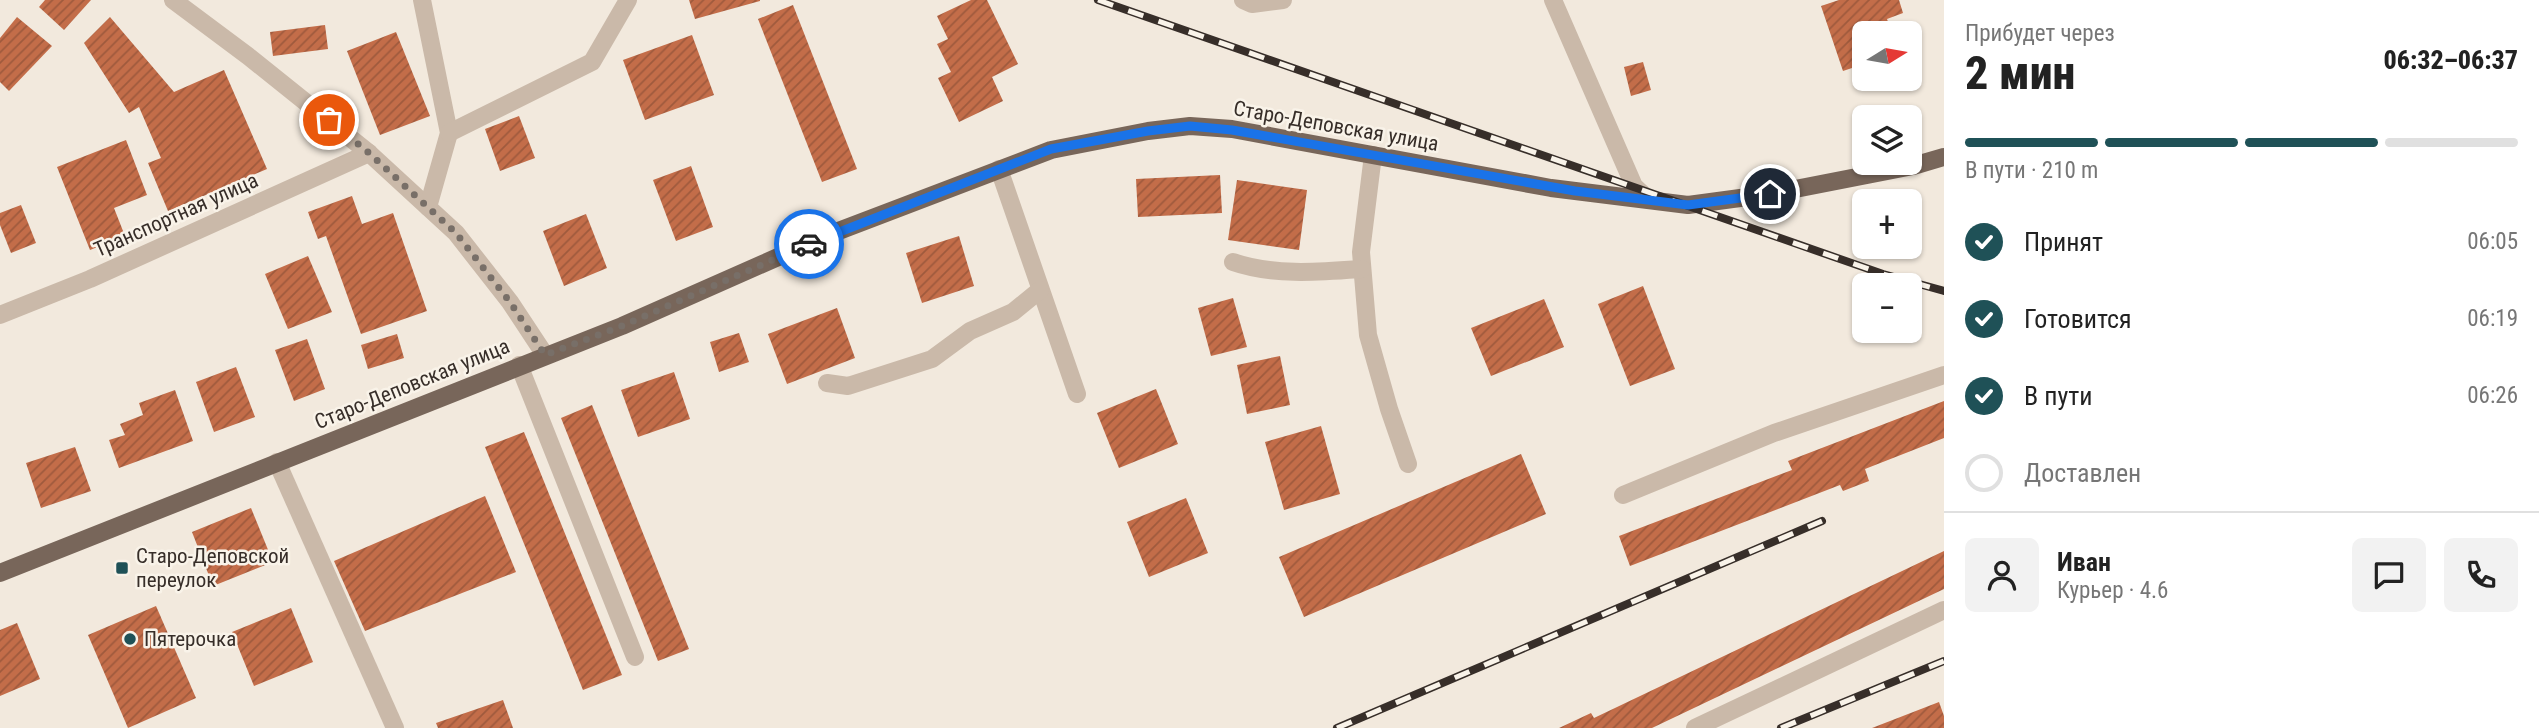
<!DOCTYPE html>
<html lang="ru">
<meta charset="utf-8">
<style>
:root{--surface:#fff;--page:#f2f2f2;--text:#222;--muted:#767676;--line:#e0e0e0;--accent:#1f5157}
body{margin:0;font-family:"Roboto Condensed",sans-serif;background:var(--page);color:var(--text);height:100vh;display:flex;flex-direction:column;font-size:26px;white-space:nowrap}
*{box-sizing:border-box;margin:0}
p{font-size:23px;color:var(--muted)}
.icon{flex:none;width:38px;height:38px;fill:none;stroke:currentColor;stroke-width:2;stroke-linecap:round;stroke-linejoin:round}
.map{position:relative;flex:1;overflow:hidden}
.details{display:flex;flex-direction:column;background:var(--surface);width:595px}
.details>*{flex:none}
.needle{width:46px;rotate:79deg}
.controls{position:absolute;left:1852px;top:21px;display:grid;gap:14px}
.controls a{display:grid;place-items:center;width:70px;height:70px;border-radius:10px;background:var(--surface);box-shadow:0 2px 5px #0004;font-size:35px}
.pin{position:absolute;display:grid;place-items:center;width:60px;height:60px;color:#fff;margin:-30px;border:4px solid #fff;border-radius:50%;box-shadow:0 2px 7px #0007}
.courier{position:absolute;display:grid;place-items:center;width:70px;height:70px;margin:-35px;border:5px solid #1a73e8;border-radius:50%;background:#fff;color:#222;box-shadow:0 2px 9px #0007}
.head em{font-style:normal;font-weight:800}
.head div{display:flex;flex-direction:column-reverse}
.head{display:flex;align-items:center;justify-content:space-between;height:119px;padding:0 21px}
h1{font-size:46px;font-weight:800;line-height:52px}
.bar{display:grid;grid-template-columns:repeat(4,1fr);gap:10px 7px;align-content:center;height:84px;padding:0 21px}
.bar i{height:9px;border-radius:5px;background:var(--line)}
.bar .current{background:var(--accent)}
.bar p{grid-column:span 4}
.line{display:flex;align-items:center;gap:18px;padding:0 21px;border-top:2px solid var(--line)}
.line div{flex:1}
.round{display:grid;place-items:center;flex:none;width:74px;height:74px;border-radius:10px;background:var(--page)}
ol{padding:0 21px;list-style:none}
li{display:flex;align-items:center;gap:21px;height:77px}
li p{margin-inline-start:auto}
li .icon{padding:7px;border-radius:50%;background:var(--accent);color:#fff;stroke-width:4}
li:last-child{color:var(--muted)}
li i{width:38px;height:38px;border:4px solid var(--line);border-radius:50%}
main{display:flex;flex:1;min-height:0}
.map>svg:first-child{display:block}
</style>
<main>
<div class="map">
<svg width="1944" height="728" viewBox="0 0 1944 728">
<defs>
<pattern id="building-hatch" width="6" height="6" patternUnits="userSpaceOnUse" patternTransform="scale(1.75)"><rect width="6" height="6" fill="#c36d49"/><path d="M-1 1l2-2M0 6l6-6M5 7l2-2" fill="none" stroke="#9f5a3d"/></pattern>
</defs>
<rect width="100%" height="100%" fill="#f2e9dd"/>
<g fill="url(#building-hatch)">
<path d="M 45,0 L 91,0 L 64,30 L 39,7 Z"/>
<path d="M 689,0 L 760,0 L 760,1 L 695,19 Z"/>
<path d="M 971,0 L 987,0 L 1018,64 L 992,77 L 1003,101 L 959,122 L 938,78 L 951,72 L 937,44 L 948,39 L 937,16 Z"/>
<path d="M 1839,0 L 1899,0 L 1903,13 L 1887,19 L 1892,33 L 1864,33 L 1864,64 L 1843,71 L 1821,6 Z"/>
<path d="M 793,5 L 857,169 L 822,182 L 758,19 Z"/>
<path d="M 17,17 L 52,46 L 9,91 L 0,82 L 0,38 Z"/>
<path d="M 110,17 L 174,92 L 224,70 L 267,169 L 168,211 L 148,163 L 161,158 L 139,107 L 129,113 L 84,43 Z"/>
<path d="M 325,25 L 328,49 L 273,56 L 270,32 Z"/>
<path d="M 396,32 L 430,116 L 380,135 L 347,51 Z"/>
<path d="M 692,35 L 714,95 L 645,120 L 623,60 Z"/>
<path d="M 1643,62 L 1651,90 L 1631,96 L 1624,67 Z"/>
<path d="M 519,116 L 535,158 L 500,171 L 485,129 Z"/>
<path d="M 126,140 L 147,195 L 114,208 L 125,236 L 90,250 L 57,167 Z"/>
<path d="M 691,166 L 713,227 L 676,241 L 653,180 Z"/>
<path d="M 1220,175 L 1222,213 L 1138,217 L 1136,179 Z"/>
<path d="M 1237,180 L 1307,190 L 1299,250 L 1228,240 Z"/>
<path d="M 352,196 L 362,224 L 393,213 L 427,311 L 361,334 L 326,236 L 318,239 L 308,212 Z"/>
<path d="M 21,205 L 36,243 L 11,253 L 0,225 L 0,213 Z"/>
<path d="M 586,214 L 607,268 L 564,286 L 543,231 Z"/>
<path d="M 959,236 L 974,286 L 922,303 L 906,253 Z"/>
<path d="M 308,256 L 332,312 L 288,329 L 265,274 Z"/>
<path d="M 1643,286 L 1675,369 L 1630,386 L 1598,304 Z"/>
<path d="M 1233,298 L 1247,347 L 1211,356 L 1198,308 Z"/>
<path d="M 1544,299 L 1564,347 L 1491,376 L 1471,328 Z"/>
<path d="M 837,308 L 855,358 L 787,384 L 768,334 Z"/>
<path d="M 739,333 L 749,362 L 719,372 L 710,342 Z"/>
<path d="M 397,334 L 404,358 L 368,369 L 361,345 Z"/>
<path d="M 307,339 L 325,389 L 294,401 L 275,350 Z"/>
<path d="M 1280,356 L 1290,405 L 1247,414 L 1237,365 Z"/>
<path d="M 236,367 L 255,417 L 214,432 L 196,382 Z"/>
<path d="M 674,372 L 690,419 L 638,437 L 621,390 Z"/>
<path d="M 1156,389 L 1178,444 L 1119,468 L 1097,413 Z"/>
<path d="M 175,390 L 193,441 L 119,468 L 109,440 L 125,435 L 120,424 L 143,415 L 139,403 Z"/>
<path d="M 1944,401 L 1944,438 L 1865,469 L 1869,481 L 1843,491 L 1840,485 L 1630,566 L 1619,536 L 1792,470 L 1788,461 Z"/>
<path d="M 592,405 L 689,649 L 658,661 L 561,418 Z"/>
<path d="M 1321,426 L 1340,494 L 1284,510 L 1265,442 Z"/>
<path d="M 524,432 L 622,675 L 583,690 L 485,447 Z"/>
<path d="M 75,447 L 91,491 L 41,508 L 26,463 Z"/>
<path d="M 1521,454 L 1546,514 L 1304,617 L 1279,557 Z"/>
<path d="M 485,496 L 516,572 L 365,631 L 334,561 Z"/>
<path d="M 1186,498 L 1208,553 L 1149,577 L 1127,522 Z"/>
<path d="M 251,508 L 273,562 L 213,586 L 192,532 Z"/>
<path d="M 1944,551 L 1944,589 L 1652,728 L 1559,728 L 1591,713 L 1594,718 Z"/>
<path d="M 156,606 L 196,698 L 128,728 L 88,635 Z"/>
<path d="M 291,608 L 313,662 L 254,686 L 232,632 Z"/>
<path d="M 17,623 L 40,679 L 0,696 L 0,630 Z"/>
<path d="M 503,700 L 513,728 L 438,728 L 436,723 Z"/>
<path d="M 1939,702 L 1944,716 L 1944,728 L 1872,728 Z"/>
</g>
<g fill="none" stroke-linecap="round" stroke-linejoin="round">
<g stroke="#cab9a9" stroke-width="18">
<path d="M 173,0 L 248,56 L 369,153 L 456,233 L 510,302 L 545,355"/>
<path d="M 422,0 L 449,133 L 428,207"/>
<path d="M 1243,0 L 1252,4 L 1283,0"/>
<path d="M 1553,0 L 1634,186 L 1649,200"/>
<path d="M 449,133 L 592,62 L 628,0"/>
<path d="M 1373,155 L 1361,252 L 1368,335 L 1389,409 L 1408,464"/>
<path d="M 999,169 L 1077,394"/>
<path d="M 1233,262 C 1273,276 1320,272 1362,269"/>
<path d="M 0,315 L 90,279 L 369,153"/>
<path d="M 519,365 L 635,657"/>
<path d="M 827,383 L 848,386 L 932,359 L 970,331 L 1013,312 L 1040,290"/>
<path d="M 277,462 L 395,728"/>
<path d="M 1623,495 L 1774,433 L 1944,375"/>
<path d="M 1695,728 L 1944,610"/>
</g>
<path stroke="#78665a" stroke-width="18" d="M 0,573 L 622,326 L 828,235 L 1051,150 L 1148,131 L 1190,126 L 1232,129 L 1551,188 L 1688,205 L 1770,194 L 1913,166 L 1944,157"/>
<g stroke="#372e29" stroke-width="8">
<g id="rail">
<path d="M 1098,0 L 1883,274 L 1944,291"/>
<path d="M 1337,728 L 1822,521"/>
<path d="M 1781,728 L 1944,661"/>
</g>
</g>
<use href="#rail" stroke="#f9f3e9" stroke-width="5" stroke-dasharray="16" stroke-linecap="butt"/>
</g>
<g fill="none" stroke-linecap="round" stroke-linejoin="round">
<path stroke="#786f68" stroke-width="7" stroke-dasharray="0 12.6" d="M 329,120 L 369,153 L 456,233 L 510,302 L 545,355 L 622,326 L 809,244"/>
<path stroke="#1a73e8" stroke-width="9" d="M 809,244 L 1051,149 L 1148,131 L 1190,126 L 1232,130 L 1575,191 L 1688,205 L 1770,194"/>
</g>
<g fill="#1f5157" stroke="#f9f3e9" stroke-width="2.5">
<rect x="115" y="561" width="14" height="14" rx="3.5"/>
<circle cx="130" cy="639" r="7"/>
</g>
<g text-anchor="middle" stroke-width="5" stroke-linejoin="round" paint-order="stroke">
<g font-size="21" fill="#372e29" stroke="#f9f3e9">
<text transform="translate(1336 126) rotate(10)" y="7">Старо-Деповская улица</text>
<text transform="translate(176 215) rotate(-24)" y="7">Транспортная улица</text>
<text transform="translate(412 384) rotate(-22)" y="7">Старо-Деповская улица</text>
</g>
<g font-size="21" fill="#372e29" stroke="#f9f3e9" text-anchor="start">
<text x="136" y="563">Старо-Деповской<tspan x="136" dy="24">переулок</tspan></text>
<text x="144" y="646">Пятерочка</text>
</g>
</g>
</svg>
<div class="controls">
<a><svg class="needle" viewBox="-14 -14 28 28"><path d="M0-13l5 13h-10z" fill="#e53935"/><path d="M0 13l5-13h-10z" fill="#767676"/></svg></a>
<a><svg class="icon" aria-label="layers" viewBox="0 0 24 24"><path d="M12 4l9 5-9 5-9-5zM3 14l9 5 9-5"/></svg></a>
<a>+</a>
<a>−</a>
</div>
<div class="pin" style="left:329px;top:120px;background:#ea580c"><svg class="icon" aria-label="bag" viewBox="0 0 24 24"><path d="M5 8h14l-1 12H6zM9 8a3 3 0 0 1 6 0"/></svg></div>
<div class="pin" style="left:1770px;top:194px;background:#1f2937"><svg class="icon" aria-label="home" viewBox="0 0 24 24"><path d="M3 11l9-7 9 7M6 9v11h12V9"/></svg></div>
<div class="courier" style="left:809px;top:244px"><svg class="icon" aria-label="car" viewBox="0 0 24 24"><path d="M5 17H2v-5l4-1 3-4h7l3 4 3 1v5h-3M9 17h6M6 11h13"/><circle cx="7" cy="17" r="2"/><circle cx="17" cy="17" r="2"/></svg></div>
</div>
<section class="details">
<div class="head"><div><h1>2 мин</h1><p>Прибудет через</p></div><em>06:32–06:37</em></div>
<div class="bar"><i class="current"></i><i class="current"></i><i class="current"></i><i></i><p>В пути · 210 m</p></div>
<ol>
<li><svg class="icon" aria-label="check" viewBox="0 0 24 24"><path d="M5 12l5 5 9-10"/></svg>Принят<p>06:05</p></li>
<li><svg class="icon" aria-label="check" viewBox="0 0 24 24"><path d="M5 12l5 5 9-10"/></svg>Готовится<p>06:19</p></li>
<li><svg class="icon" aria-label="check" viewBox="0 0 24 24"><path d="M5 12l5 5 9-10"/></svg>В пути<p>06:26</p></li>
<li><i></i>Доставлен</li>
</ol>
<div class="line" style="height:126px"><a class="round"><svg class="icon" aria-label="person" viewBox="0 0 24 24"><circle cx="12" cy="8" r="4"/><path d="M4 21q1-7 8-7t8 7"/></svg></a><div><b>Иван</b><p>Курьер · 4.6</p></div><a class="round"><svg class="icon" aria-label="chat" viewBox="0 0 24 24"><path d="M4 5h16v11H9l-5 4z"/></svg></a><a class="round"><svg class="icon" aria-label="phone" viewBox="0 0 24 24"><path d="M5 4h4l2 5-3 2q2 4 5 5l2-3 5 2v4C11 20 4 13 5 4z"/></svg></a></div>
</section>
</main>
